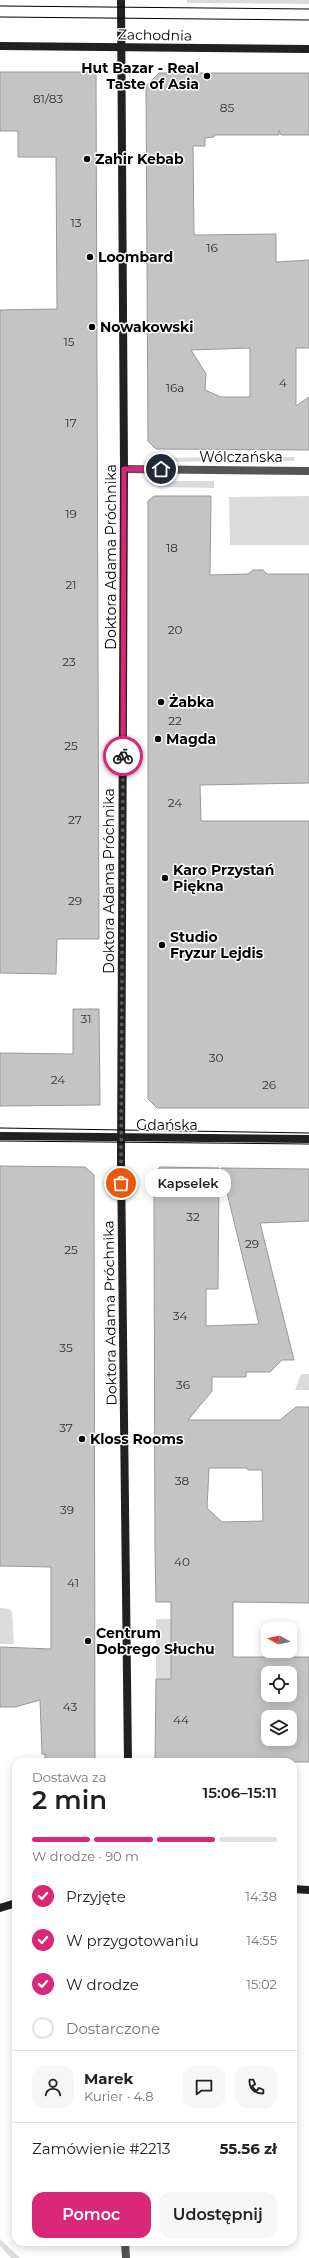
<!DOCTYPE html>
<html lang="pl">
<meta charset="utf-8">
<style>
:root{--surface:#fff;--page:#f6f6f6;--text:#222;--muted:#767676;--line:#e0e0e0;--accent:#db2777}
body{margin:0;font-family:Montserrat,sans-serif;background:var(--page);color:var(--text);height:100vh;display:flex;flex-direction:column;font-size:15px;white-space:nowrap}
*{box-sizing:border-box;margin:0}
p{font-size:13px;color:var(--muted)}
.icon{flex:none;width:22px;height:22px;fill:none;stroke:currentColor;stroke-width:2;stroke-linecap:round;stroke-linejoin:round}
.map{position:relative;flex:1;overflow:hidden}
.side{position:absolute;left:12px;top:1758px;width:285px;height:488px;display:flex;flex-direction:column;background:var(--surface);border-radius:12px;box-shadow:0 2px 10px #0003}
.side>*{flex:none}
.needle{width:26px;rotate:278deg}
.buttons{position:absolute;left:261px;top:1622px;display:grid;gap:8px}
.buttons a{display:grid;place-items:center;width:36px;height:36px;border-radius:8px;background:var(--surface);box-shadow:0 2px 10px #0003;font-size:20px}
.pin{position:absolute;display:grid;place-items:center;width:34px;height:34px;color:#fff;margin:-17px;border:2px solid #fff;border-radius:50%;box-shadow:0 1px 4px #0007}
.courier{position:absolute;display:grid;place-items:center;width:40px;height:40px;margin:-20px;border:3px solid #db2777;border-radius:50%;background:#fff;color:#222;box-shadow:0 1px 5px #0007}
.bubble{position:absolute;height:28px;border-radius:12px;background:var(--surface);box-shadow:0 2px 10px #0003;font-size:13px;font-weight:600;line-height:28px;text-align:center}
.headline em{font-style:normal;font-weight:600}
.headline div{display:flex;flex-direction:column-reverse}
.headline{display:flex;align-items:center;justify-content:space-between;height:68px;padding:0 20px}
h1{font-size:26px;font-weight:600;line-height:30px}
.bar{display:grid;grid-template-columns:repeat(4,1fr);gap:6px 4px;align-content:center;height:48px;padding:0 20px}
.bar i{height:5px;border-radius:3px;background:var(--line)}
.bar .on{background:var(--accent)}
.bar p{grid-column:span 4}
.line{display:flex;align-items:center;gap:10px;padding:0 20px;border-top:1px solid var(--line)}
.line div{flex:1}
.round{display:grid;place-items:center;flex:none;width:42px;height:42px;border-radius:12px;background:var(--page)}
ol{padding:0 20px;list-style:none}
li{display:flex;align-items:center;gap:12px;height:44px}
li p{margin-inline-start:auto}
li .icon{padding:4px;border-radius:50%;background:var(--accent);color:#fff;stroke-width:4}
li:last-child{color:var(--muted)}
li i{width:22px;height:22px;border:2px solid var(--line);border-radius:50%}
.button{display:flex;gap:8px;margin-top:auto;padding:8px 20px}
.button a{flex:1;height:46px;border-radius:12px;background:var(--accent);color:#fff;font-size:16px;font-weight:600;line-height:46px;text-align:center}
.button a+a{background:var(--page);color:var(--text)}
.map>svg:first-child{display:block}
</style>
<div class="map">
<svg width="309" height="2258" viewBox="0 0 309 2258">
<rect width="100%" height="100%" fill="#fff"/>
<g fill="#dbdbdb">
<path d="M 187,0 L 309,0 L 309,4 L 187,3 Z"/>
<path d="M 219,457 L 219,461 L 166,462 L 165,458 Z"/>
<rect x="236" y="457" width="58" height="4"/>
<path d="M 158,481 L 214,481 L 214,488 L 158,487 Z"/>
<path d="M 309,496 L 309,545 L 230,545 L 229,497 Z"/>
<path d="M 301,1374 L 309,1374 L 309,1390 L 295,1390 Z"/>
<path d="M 0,1608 L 9,1609 L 12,1612 L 14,1644 L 0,1644 Z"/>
<rect x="156" y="1619" width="15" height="60"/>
<path d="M 0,2239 L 20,2258 L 11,2258 L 0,2246 Z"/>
</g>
<g fill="#c4c4c4" stroke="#989898" fill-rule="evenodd">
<path d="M 0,72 L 96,72 L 99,939 L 57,939 L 56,974 L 0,973 L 0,310 L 57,309 L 56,157 L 18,157 L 18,131 L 0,131 Z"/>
<path d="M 159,73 L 309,73 L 309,135 L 281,135 L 279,130 L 279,135 L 214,135 L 214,137 L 205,138 L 205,146 L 193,146 L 194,235 L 276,234 L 276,262 L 309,260 L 309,348 L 296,348 L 296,406 L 309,397 L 309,450 L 156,449 L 148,441 L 146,86 ZM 250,348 L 250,397 L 221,397 L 205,390 L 206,374 L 191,350 Z"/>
<path d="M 154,496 L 211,496 L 210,575 L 248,574 L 253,570 L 263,570 L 267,574 L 309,574 L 309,783 L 200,785 L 201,821 L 309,821 L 309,1108 L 157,1108 L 148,1099 L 148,501 Z"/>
<path d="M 73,1009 L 99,1009 L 100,1105 L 0,1106 L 0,1053 L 73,1054 Z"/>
<path d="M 0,1166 L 85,1167 L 94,1175 L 95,1762 L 45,1762 L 45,1754 L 42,1754 L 40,1700 L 15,1707 L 0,1707 L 0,1647 L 51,1649 L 51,1567 L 0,1566 Z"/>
<path d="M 160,1167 L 219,1168 L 218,1289 L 206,1289 L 206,1326 L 259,1324 L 221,1168 L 309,1169 L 309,1221 L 260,1223 L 294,1360 L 282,1360 L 270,1372 L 246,1372 L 246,1377 L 212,1377 L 212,1391 L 188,1420 L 280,1420 L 296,1407 L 309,1407 L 309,1603 L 233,1602 L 233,1657 L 309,1657 L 309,1762 L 155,1762 L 156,1679 L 171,1679 L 171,1602 L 156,1602 L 155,1550 L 154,1213 L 154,1174 ZM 209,1468 L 247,1468 L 248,1470 L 262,1470 L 263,1521 L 222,1522 L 207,1508 ZM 268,1673 L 290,1673 L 290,1695 L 268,1695 ZM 268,1717 L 290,1717 L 290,1739 L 268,1739 Z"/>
</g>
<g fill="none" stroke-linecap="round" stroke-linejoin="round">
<g stroke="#545454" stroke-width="8">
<path d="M 124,469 L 309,471"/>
<path d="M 125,2242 L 126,2258"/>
</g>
<g stroke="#212121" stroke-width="8">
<path d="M 121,0 L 124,469 L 121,1162 L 128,1762"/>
<path d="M 0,46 L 309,49"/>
<path d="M 0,1136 L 309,1139"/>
<path d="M 293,1889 L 309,1890"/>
<path d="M 0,1908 L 16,1903"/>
</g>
<g stroke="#000" stroke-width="1">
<path d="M 0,6 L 309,9"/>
<path d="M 0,17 L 309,20"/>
<path d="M 0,1128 L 309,1133"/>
<path d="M 0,1141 L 309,1144"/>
</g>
</g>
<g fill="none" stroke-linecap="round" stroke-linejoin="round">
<path stroke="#595959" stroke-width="4" stroke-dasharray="0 7.2" d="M 121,1183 L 123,756"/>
<path stroke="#db2777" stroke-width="5" d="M 123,756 L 124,469 L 161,469"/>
</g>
<g fill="#000" stroke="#fff" stroke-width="1.5">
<circle cx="207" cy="76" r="4"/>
<circle cx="87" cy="159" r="4"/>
<circle cx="90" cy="257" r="4"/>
<circle cx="92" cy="327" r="4"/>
<circle cx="161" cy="702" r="4"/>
<circle cx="158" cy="739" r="4"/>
<circle cx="165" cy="878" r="4"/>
<circle cx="162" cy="945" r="4"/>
<circle cx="82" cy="1439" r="4"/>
<circle cx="88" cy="1641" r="4"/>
</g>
<g text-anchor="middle" stroke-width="3" stroke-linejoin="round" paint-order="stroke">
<g font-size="12" fill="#313131">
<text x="48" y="103">81/83</text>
<text x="227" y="112">85</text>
<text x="76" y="227">13</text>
<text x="212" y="252">16</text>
<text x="69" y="346">15</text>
<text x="283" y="387">4</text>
<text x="175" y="392">16a</text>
<text x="71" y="427">17</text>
<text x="71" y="518">19</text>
<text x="172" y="552">18</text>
<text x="71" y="589">21</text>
<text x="175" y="634">20</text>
<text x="69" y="666">23</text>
<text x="175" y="725">22</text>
<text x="71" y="750">25</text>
<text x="175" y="807">24</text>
<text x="75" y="824">27</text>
<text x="75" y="905">29</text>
<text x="86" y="1023">31</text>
<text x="216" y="1062">30</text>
<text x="58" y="1084">24</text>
<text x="269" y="1089">26</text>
<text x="193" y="1221">32</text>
<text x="252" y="1248">29</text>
<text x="71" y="1254">25</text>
<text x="180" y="1320">34</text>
<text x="66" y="1352">35</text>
<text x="183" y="1389">36</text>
<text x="66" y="1432">37</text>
<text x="182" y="1485">38</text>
<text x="67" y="1514">39</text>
<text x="182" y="1566">40</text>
<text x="73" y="1587">41</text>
<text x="70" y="1711">43</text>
<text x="181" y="1724">44</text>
</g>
<g font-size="14" fill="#000" stroke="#fff">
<text transform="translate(155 35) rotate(1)" y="5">Zachodnia</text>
<text x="241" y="462">Wólczańska</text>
<text transform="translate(111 557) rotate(-90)" y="5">Doktora Adama Próchnika</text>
<text transform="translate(109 881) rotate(-90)" y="5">Doktora Adama Próchnika</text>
<text x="167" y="1130">Gdańska</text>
<text transform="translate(110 1313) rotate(-91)" y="5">Doktora Adama Próchnika</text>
</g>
<g font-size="14" font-weight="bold" fill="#000" stroke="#fff" text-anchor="start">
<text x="199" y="73" text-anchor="end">Hut Bazar - Real<tspan x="199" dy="16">Taste of Asia</tspan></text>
<text x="95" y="164">Zahir Kebab</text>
<text x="98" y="262">Loombard</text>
<text x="100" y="332">Nowakowski</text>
<text x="169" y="707">Żabka</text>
<text x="166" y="744">Magda</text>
<text x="173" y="875">Karo Przystań<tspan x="173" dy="16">Piękna</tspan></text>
<text x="170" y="942">Studio<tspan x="170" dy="16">Fryzur Lejdis</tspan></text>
<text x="90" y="1444">Kloss Rooms</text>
<text x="96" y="1638">Centrum<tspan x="96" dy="16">Dobrego Słuchu</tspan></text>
</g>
</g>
</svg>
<div class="buttons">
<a><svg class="needle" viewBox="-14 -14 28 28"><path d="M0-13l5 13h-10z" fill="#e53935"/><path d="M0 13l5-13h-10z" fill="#767676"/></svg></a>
<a><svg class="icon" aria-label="locate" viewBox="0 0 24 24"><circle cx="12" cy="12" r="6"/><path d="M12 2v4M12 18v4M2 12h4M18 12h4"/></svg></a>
<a><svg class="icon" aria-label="layers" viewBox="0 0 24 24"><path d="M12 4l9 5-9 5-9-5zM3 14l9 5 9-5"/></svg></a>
</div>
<div class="pin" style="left:121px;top:1183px;background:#ea580c"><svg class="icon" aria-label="bag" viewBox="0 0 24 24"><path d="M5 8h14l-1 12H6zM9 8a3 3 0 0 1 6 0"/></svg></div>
<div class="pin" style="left:161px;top:469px;background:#1f2937"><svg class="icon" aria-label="home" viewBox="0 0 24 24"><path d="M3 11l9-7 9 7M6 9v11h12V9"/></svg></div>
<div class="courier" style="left:123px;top:756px"><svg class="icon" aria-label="bike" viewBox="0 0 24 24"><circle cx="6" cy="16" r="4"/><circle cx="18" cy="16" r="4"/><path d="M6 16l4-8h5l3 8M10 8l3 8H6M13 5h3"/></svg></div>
<div class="bubble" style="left:145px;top:1169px;width:86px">Kapselek</div>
<section class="side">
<div class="headline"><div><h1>2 min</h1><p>Dostawa za</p></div><em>15:06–15:11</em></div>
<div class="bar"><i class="on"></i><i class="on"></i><i class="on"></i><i></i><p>W drodze · 90 m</p></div>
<ol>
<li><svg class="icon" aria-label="check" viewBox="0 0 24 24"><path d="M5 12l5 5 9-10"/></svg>Przyjęte<p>14:38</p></li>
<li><svg class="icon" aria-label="check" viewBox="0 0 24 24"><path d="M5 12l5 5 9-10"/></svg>W przygotowaniu<p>14:55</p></li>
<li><svg class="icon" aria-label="check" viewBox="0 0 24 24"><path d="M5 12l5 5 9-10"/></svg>W drodze<p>15:02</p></li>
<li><i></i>Dostarczone</li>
</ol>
<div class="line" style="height:72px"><a class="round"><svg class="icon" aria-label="person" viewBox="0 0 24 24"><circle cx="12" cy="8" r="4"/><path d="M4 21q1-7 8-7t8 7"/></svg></a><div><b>Marek</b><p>Kurier · 4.8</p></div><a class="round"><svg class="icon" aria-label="chat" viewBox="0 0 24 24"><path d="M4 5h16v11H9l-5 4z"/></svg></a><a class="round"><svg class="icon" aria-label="phone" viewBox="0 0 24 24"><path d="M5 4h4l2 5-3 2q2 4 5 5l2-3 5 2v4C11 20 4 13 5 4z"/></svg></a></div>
<div class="line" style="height:52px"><div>Zamówienie #2213</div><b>55.56 zł</b></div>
<div class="button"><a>Pomoc</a><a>Udostępnij</a></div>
</section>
</div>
